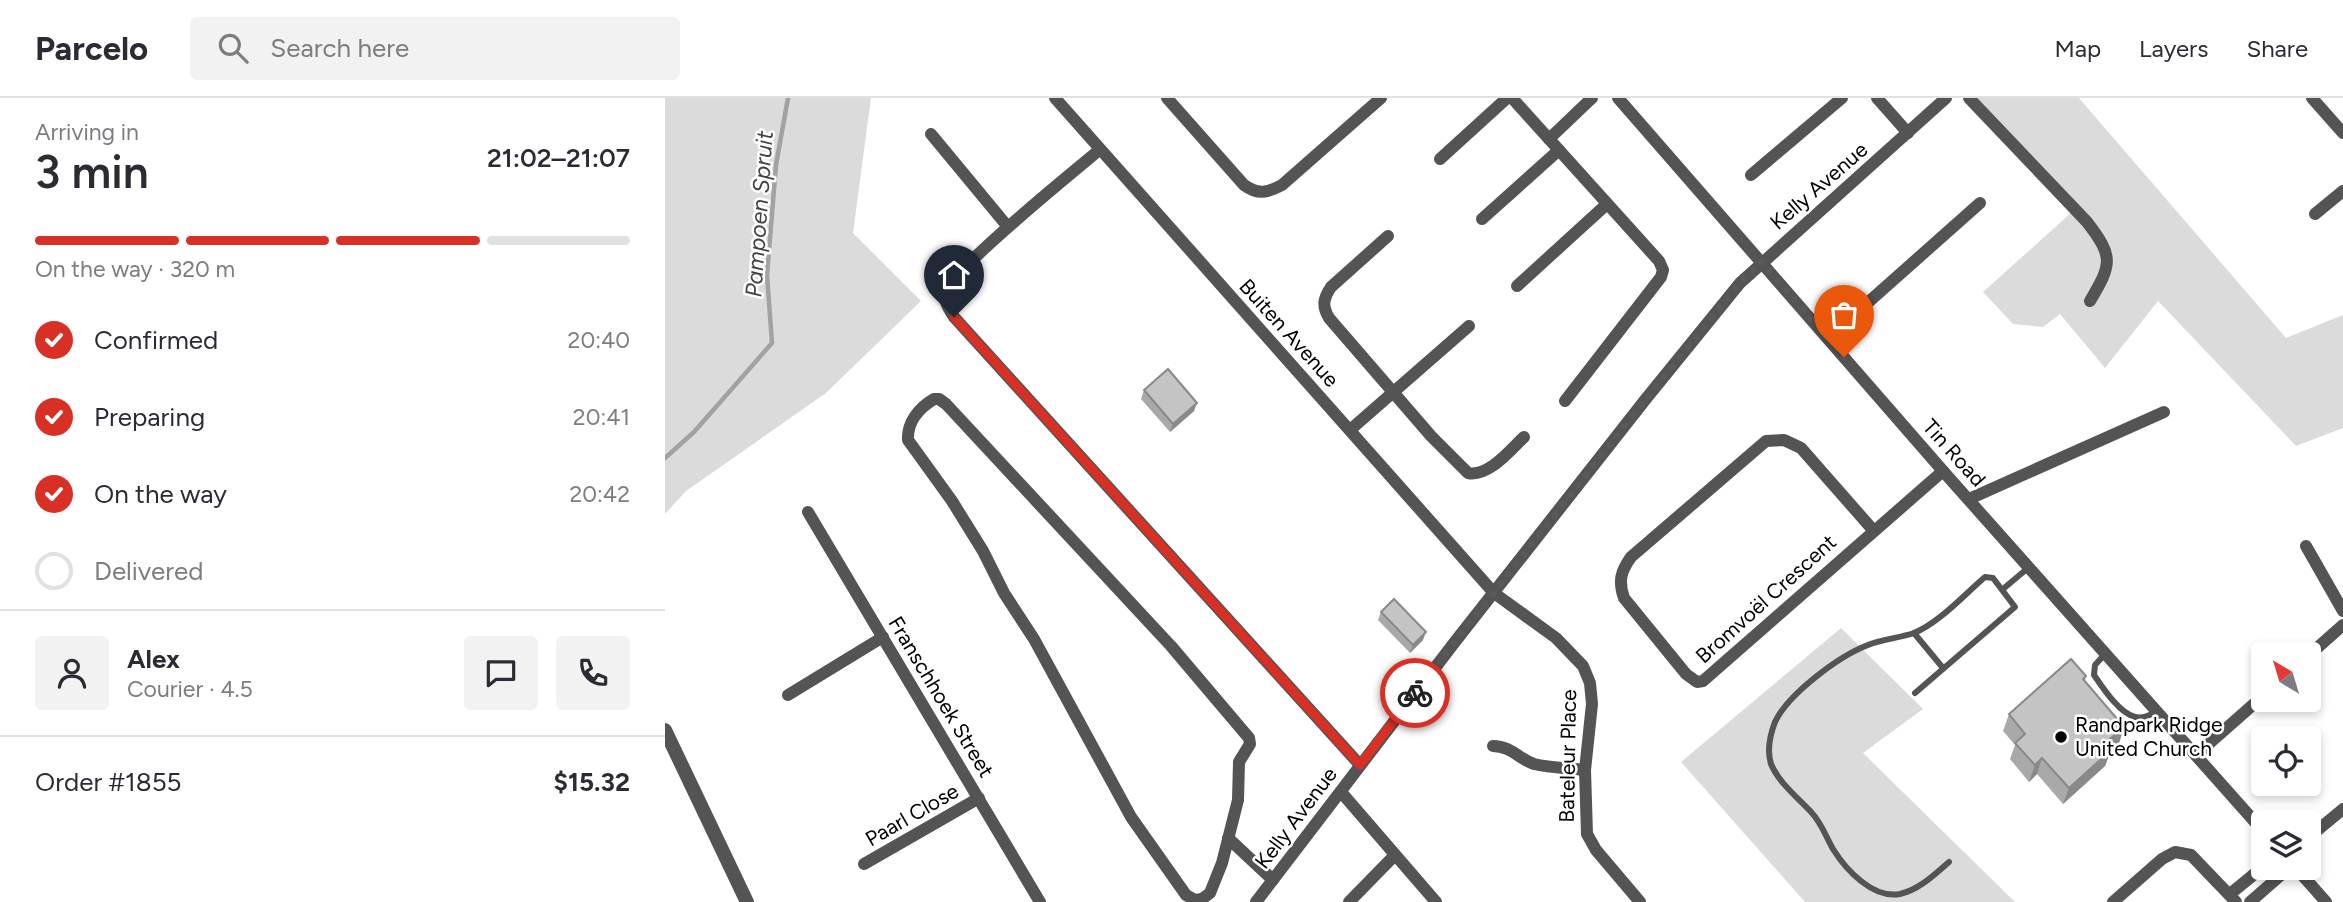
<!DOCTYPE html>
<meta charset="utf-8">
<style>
:root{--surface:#fff;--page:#f2f2f3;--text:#2b2b33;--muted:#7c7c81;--line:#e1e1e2;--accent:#d93025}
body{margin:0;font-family:Figtree,sans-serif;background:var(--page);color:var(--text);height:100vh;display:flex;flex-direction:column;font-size:26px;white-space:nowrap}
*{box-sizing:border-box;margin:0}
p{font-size:23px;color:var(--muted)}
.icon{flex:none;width:38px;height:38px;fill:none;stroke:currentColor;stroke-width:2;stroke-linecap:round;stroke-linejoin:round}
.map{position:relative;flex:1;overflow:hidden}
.side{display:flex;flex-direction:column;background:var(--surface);width:665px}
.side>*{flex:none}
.needle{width:46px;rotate:322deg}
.buttons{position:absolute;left:1586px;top:544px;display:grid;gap:14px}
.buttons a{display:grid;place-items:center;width:70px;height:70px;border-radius:7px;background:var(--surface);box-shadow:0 4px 10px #0003;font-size:35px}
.pin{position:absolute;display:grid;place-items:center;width:60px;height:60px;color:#fff;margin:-72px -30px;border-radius:50% 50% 50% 0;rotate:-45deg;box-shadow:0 0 7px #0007}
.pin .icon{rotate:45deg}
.courier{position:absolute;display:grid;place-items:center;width:70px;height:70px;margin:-35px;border:5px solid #d93025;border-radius:50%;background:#fff;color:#222;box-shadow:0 2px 9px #0007}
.overview em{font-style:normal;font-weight:600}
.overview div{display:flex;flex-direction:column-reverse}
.overview{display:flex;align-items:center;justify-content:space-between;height:119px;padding:0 35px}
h1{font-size:46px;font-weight:600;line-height:52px}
.bar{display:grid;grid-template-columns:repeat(4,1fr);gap:10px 7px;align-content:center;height:84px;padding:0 35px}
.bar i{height:9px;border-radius:5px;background:var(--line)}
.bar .active{background:var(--accent)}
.bar p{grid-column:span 4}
.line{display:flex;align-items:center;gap:18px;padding:0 35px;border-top:2px solid var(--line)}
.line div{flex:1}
.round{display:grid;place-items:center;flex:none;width:74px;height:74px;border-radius:7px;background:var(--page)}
ol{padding:0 35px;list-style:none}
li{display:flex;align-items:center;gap:21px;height:77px}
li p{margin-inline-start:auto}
li .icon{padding:7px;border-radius:50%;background:var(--accent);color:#fff;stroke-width:4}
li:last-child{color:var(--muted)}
li i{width:38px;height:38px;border:4px solid var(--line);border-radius:50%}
header{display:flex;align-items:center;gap:42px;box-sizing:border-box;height:98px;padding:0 35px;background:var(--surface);border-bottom:2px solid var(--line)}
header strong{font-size:33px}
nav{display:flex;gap:38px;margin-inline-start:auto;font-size:24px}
.search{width:490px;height:63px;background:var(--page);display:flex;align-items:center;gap:18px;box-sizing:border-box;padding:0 24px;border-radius:7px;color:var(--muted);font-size:26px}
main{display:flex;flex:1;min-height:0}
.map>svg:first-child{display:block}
</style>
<header>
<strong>Parcelo</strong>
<div class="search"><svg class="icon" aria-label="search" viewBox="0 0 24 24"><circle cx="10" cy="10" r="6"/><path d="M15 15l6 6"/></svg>Search here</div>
<nav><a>Map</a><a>Layers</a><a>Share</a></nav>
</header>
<main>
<section class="side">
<div class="overview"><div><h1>3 min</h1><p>Arriving in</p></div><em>21:02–21:07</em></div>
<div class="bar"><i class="active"></i><i class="active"></i><i class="active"></i><i></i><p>On the way · 320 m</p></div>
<ol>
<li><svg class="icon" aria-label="check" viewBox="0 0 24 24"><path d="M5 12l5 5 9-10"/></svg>Confirmed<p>20:40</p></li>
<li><svg class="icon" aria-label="check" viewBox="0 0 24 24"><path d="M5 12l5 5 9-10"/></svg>Preparing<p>20:41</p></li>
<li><svg class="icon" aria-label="check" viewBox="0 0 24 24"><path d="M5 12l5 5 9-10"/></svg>On the way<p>20:42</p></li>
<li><i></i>Delivered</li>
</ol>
<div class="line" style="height:126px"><a class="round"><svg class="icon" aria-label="person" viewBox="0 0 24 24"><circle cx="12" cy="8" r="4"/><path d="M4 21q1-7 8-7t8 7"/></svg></a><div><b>Alex</b><p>Courier · 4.5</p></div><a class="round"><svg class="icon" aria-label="chat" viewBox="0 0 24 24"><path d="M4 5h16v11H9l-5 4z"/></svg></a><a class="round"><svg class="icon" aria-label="phone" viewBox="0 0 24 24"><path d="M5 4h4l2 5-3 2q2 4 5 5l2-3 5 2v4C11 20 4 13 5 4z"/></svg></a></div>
<div class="line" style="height:91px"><div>Order #1855</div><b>$15.32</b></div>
</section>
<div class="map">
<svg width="1678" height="804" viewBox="0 0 1678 804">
<rect width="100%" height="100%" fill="#fff"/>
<g fill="#dbdbdb">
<path d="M 0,0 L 206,0 L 188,135 L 256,203 L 161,295 L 21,393 L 0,416 Z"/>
<path d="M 1311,0 L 1414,0 L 1621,240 L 1678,217 L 1678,330 L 1631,348 L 1493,203 L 1440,270 L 1395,216 L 1378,229 L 1348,226 L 1318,194 L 1407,114 Z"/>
<path d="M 1176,530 L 1258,611 L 1198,655 L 1350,804 L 1140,804 L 1016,664 Z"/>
</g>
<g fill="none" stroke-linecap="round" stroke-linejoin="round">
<path stroke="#a2a2a2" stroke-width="4.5" d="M 0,360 L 29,334 L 107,245 L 102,177 L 111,67 L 123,0"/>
<g stroke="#545454" stroke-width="6">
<path d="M 1338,491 L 1363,470"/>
<path d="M 1249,535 L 1278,570"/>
<path d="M 1441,555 L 1430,567 L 1429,577 C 1438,590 1454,615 1470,619 C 1478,621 1485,617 1492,613"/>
<path d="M 1250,595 L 1350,509 L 1328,480 L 1320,479 C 1300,496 1274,525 1249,535 C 1234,540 1218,541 1203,547 C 1174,558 1123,596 1110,624 C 1105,637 1102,653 1106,666 C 1114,685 1133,700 1147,715 C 1157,726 1161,739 1168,751 C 1181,772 1208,801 1235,796 C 1254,792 1270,776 1284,764"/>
</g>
<g stroke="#545454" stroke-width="12">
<path d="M 390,0 L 829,495 L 891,540 L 918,568 L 925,585 L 927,606 L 920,672 L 922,736 L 931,752 L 975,804"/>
<path d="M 502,0 L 579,87 C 593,97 602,95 617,87 L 716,0"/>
<path d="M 847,0 L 994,163 L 998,172 L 996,179 L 900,303"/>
<path d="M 953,0 L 1278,373 L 1598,733"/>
<path d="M 1212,0 L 1243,35"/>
<path d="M 1304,0 L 1422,124 C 1449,159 1447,166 1425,203"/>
<path d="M 1647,0 L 1678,35"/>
<path d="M 266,36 L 343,129"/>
<path d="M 884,41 L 927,0"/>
<path d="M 434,52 C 410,73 286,172 281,194 C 278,203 284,211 289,219 L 695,667"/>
<path d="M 775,61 L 842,0"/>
<path d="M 1086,77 L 1177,0"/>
<path d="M 1650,116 L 1678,93"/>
<path d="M 817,121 L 894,52"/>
<path d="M 723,138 L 666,189 C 658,201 657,208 664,220 L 766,338 L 803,375 C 824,379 845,352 859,339"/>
<path d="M 852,188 L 942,106"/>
<path d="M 1163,240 L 1315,105"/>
<path d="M 269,301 L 274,301 L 281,306 L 506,548 L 584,640 L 585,646 L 574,664 L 573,702 L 557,765 L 545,795 L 537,801 L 530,802 L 521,797 L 466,719 L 369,541 L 339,495 L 318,453 L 287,403 L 243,342 C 242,324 254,310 269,301 Z"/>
<path d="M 685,332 L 804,228"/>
<path d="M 1304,401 L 1499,314"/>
<path d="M 143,414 L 375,804"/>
<path d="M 1208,432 L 1136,350 L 1119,342 L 1101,343 L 966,459 C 956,473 953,483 959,500 L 1021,576 L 1032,584 L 1038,583 L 1278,373"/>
<path d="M 1641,448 L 1678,513"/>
<path d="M 1643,558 L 1678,527"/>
<path d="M 123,597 L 218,539"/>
<path d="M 828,648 C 846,648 854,661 869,666 C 885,670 904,670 920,672"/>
<path d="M 1531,657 L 1598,598"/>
<path d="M 676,694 L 771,804"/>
<path d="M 563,740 L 608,782"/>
<path d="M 1643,740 L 1678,711"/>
<path d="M 199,766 L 314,700"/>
<path d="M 1631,770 L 1661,804"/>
<path d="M 1565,796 L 1598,769"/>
<path d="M 591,804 L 789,545 L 980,302 L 1075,185 L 1281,0"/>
<path d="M 684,804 L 730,757"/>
<path d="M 1448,804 L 1497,761 L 1510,754 L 1526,757 L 1571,804"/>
<path d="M 1585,804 L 1624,770"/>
</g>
<path stroke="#545454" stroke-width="14" d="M 0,632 L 82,804"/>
</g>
<g fill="#a9a9a9">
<path d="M 479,292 L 529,313 L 505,334 L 476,301 Z"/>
<path d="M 716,514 L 758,542 L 745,555 L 713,522 Z"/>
<path d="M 1421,578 L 1420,583 L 1459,629 L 1454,645 L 1446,652 L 1440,668 L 1398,706 L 1372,676 L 1364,684 L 1345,661 L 1350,647 L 1338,633 L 1344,616 Z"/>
</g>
<g fill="#898989">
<path d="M 532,305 L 529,313 L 505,334 L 508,326 Z"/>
<path d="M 761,534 L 758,542 L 745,555 L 748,547 Z"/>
<path d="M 1459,629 L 1454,645 L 1434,661 L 1440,645 Z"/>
<path d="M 1446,652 L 1440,668 L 1398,706 L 1404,690 Z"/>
<path d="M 1377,660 L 1372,676 L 1364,684 L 1370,667 Z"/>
</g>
<g fill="#c4c4c4" stroke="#898989" stroke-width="2">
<path d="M 503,271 L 532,305 L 508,326 L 479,292 Z"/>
<path d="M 729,501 L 761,534 L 748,547 L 716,514 Z"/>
<path d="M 1406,561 L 1421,578 L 1418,581 L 1459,629 L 1440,645 L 1446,652 L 1404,690 L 1377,660 L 1370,667 L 1350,645 L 1360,636 L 1344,616 Z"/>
</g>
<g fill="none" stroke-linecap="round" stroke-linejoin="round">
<path stroke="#595959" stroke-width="7" stroke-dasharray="0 12.6" d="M 750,595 L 980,302 L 1075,185 L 1096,163 L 1179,259"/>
<path stroke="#d93025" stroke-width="9" d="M 289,219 L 695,667 L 750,595"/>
</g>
<circle fill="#000" stroke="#fff" stroke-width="2.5" cx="1396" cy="639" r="7"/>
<g text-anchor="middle" stroke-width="5" stroke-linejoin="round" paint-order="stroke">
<g font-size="21" fill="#000" stroke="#fff">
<text transform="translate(1154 88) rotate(-41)" y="7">Kelly Avenue</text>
<text transform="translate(624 235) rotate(48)" y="7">Buiten Avenue</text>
<text transform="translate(1289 355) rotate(48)" y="7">Tin Road</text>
<text transform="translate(1101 501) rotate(-42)" y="7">Bromvoël Crescent</text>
<text transform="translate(276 599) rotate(59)" y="7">Franschhoek Street</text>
<text transform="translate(903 658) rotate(-89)" y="7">Bateleur Place</text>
<text transform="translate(247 717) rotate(-30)" y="7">Paarl Close</text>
<text transform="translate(631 720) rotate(-53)" y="7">Kelly Avenue</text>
</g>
<g font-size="21" fill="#000" stroke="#fff" text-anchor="start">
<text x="1410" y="634">Randpark Ridge<tspan x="1410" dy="24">United Church</tspan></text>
</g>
<g font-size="23" font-style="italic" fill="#434343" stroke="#fff">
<text transform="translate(94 116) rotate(-86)" y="8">Pampoen Spruit</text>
</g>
</g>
</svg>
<div class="buttons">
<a><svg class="needle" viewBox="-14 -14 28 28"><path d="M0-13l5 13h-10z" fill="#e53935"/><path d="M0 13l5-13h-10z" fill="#7c7c81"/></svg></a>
<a><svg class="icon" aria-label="locate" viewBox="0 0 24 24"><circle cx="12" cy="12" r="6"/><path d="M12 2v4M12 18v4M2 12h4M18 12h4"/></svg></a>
<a><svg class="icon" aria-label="layers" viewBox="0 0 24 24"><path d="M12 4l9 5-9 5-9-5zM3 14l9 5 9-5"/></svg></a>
</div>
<div class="pin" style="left:1179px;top:259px;background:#ea580c"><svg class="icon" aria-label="bag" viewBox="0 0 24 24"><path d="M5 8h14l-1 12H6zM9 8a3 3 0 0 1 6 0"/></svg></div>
<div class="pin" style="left:289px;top:219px;background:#1f2937"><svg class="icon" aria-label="home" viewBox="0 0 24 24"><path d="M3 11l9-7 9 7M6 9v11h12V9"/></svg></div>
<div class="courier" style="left:750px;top:595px"><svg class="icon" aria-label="bike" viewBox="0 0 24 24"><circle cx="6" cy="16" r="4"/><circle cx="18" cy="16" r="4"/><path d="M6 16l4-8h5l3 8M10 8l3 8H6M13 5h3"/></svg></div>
</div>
</main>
